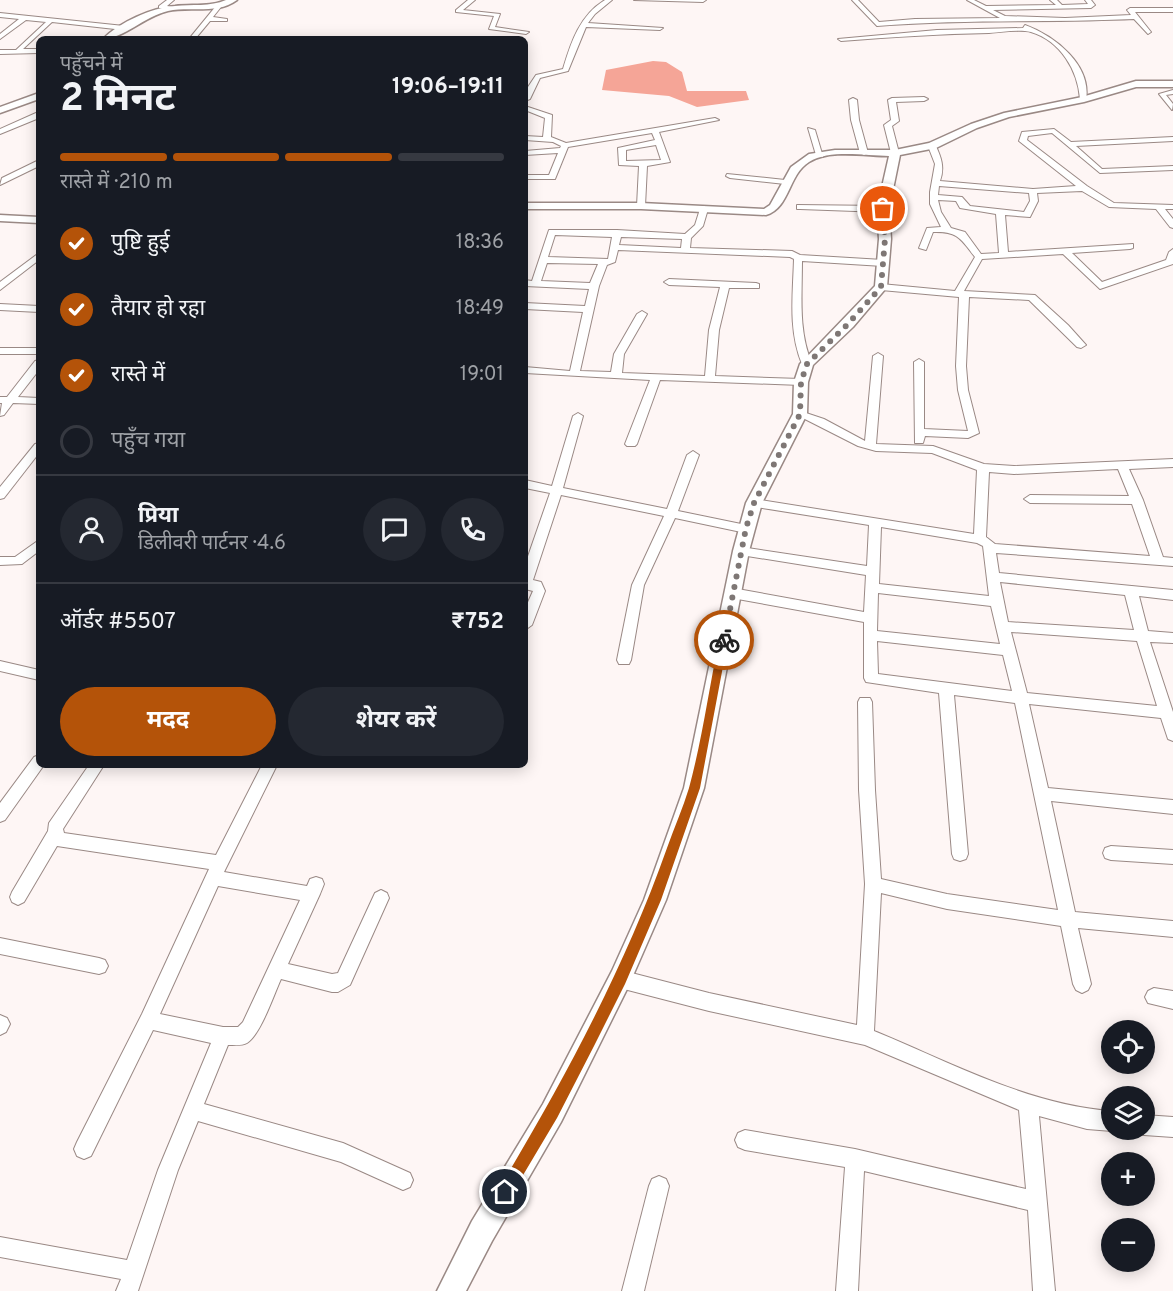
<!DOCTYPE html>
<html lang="hi">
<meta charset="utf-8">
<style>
:root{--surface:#171b24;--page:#242831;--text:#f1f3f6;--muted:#9ea1a6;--line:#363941;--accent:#b45309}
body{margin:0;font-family:Overpass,"Noto Sans Devanagari",sans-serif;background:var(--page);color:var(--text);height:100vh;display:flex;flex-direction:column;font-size:22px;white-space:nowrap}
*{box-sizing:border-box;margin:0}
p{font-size:20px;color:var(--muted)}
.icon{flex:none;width:33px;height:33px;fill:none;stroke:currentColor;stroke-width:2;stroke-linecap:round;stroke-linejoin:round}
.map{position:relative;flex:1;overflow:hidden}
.panel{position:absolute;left:36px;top:36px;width:492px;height:732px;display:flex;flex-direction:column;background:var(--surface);border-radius:9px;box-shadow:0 3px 15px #0003}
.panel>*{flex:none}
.controls{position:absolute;left:1101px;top:1020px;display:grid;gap:12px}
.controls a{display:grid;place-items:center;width:54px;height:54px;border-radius:50%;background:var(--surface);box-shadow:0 3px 15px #0003;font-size:30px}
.pin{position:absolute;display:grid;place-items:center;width:51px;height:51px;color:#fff;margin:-26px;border:3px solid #fff;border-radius:50%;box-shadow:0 2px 6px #0007}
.courier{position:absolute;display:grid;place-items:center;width:60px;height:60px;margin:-30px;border:4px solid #b45309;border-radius:50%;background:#fff;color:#222;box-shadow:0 2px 8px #0007}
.head em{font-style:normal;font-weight:700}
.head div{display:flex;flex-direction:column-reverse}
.head{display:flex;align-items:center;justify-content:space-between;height:102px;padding:0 24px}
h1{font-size:39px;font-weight:700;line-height:45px}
.bar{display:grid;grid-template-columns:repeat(4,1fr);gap:9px 6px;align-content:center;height:72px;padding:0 24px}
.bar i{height:8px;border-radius:4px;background:var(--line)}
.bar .on{background:var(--accent)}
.bar p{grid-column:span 4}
.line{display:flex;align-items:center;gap:15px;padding:0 24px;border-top:2px solid var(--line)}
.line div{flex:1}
.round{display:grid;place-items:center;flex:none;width:63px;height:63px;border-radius:32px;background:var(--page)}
ol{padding:0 24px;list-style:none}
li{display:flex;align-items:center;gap:18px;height:66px}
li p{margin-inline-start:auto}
li .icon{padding:6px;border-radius:50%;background:var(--accent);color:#fff;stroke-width:4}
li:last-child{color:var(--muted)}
li i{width:33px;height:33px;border:3px solid var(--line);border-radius:50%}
.cta{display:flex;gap:12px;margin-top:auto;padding:12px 24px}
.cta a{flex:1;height:69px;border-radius:36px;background:var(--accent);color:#fff;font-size:24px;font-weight:700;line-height:69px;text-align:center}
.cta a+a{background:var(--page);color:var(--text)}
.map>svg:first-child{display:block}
</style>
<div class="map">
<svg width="1173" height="1291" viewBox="0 0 1173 1291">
<rect width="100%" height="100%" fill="#fef6f5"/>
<path fill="#f5a597" d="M 653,61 L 666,62 L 682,72 L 687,91 L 746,91 L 749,100 L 697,107 L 669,96 L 602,90 L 606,70 Z"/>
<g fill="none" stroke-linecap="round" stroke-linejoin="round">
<g stroke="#9a8985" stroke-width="2">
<g id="street">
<path d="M 167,0 L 174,0 L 167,6 L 173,7 L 173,9 L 159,8 L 159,6 Z"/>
<path d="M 468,0 L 475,0 L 463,10 L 500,14 L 495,27 L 529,32 L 526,34 L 489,29 L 494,16 L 456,12 L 456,10 Z"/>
<path d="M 605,0 L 612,0 L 595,14 L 588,23 L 663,28 L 660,30 L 586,27 L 568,71 L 540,78 L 530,99 L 525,101 L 526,90 L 536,75 L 563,69 C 571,42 580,15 605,0 Z"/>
<path d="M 634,0 L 706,0 L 703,2 Z"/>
<path d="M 852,0 L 858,0 L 879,22 L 915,19 L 1000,18 L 967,0 L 974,0 L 986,6 L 1056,5 L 1050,0 L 1057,0 L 1062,5 L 1088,4 L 1085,0 L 1091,0 L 1095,5 L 1091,8 L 993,10 L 1005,16 L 1065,18 L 1131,15 L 1127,10 L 1130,8 L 1173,8 L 1173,12 L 1135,12 L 1151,32 L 1148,34 L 1134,19 C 1048,23 963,19 877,26 Z"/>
<path d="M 216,6 L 221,7 L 213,17 L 227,19 L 227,21 L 210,21 L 195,39 L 189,39 Z"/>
<path d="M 0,13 L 124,26 L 127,28 L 124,30 L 52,22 L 23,49 L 39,49 L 39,53 L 0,54 L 0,50 L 16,50 L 46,22 L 26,20 L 0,39 L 0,34 L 19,19 L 0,17 Z"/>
<path d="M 1025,25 C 1055,36 1092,65 1086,100 L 1080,99 C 1078,71 1061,41 1031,32 C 1019,29 1002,32 989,33 C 940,34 890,37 841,41 L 838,39 L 937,30 L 1023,28 Z"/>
<path d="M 1173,90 L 1173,94 L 1166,95 L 1173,104 L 1172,110 L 1159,94 Z"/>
<path d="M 853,98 L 857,100 L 859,120 L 868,153 L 864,155 L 860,153 L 851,120 L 849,100 Z"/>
<path d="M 892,98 L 924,97 L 928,99 L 924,101 L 896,102 L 899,121 L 892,126 L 899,153 L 895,155 L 891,153 L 884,125 L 891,120 L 888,100 Z"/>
<path d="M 525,106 L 552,115 L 551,137 L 566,143 L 715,118 L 719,120 L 659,132 L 670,162 L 647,166 L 645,206 L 641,208 L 637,206 L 639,166 L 619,165 L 618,148 L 655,140 L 652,133 L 568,147 L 555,179 L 525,179 L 525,175 L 549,175 L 558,153 L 525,155 L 525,151 L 560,148 L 561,146 L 553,142 L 525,140 L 525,136 L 543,137 L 545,118 L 525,110 ZM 656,145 L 661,160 L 626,161 L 626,150 Z"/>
<path d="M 36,113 L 39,113 L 39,118 L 0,134 L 0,129 Z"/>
<path d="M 808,128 L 815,130 L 823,157 L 816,155 Z"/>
<path d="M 1054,129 L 1071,142 L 1173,137 L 1173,141 L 1076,146 L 1102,169 L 1173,166 L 1173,170 L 1100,173 L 1052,133 L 1028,136 L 1027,140 L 1087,186 L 1114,203 L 1173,205 L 1173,209 L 1165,209 L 1173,219 L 1173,228 L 1170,227 L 1156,209 L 1109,207 L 1082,191 L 1037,193 L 1038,201 L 1030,217 L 1005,215 L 1008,252 L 1133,244 L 1133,248 L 1130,249 L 1072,253 L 1102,282 L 1166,260 L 1169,252 L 1173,249 L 1173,264 L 1100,289 L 1063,254 L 982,259 L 964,291 L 1035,295 L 1068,325 L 1086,345 L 1081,348 L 1077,347 L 1029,300 L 969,297 L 966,366 L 968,390 L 979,433 L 968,438 L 925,436 L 923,443 L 915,443 L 914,362 L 919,359 L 924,362 L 924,429 L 968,431 L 958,390 L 956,366 L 959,297 L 881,290 L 876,287 L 881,284 L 955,291 L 975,257 C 961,239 958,231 933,232 L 926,250 L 919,248 L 927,228 L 941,227 L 930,204 L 930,192 L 935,164 L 928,146 L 935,144 C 941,157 945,167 940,181 L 1033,189 L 1076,186 L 1019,141 L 1022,132 ZM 939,186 L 1029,193 L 1030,201 L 1024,212 L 970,206 L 962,197 L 938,195 ZM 938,200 L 956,201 L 960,208 L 996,214 L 999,253 L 981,254 L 965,232 L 951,228 L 941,212 Z"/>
<path d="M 39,160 L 37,167 L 0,185 L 2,178 Z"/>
<path d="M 727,174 L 785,180 L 789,182 L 785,184 L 730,178 L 726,176 Z"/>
<path d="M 797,205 L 883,206 L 887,209 L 883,212 L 800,209 L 797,209 Z"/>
<path d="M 704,206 L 708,209 L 703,226 L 691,238 L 690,248 L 792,251 L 800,255 L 883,260 L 887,263 L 883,266 L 802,261 C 802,296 798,331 812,364 L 807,367 L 802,364 C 788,330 793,295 794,259 L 790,257 L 618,250 L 615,262 L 607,265 L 599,286 L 580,371 L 611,372 L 614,354 L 637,314 L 642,311 L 647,314 L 624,354 L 622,373 L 705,376 L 709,330 L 720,287 L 669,285 L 664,282 L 669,279 L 756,283 L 759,284 L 759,288 L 729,288 L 719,330 L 715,376 L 801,379 L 806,382 L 801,385 L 660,380 L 637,444 L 635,446 L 627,446 L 625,444 L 650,380 L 525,373 L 525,367 L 570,371 L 583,312 L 525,309 L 525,303 L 585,306 L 589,289 L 525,286 L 525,280 L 532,281 L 549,230 L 617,230 L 685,234 L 695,225 L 700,209 ZM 555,235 L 612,237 L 608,259 L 548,257 ZM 621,237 L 682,239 L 681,248 L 619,245 ZM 547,263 L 598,264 L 590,283 L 541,281 Z"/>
<path d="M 39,253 L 39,260 L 0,290 L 0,282 Z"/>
<path d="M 0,304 L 39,306 L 39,312 L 0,310 Z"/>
<rect x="0" y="348" width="39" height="6"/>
<path d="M 878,353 L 883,356 L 876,444 L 933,446 L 984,464 L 1014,466 L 1173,459 L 1173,467 L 1129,469 L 1143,500 L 1163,557 L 1173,558 L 1173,566 L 996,553 L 999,573 L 1173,590 L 1173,600 L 1139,596 L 1148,631 L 1173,633 L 1173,643 L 1150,642 L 1173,712 L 1173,741 L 1168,739 L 1161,718 L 1029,704 L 1048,788 L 1173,800 L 1173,814 L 1051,801 L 1075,912 L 1173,921 L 1173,937 L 1078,928 L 1091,984 L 1088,990 L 1082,993 L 1076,990 L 1073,984 L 1061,926 L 947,909 L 881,893 L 874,1031 C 950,1062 1028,1105 1112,1111 L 1112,1130 L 1115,1130 L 1112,1131 L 1087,1129 L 1039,1116 L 1055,1291 L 1033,1291 L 1028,1210 L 864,1171 L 858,1291 L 836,1291 L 845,1167 L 745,1150 L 738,1147 L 735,1140 L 738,1133 L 745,1130 L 855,1149 L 1026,1189 L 1019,1110 L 865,1045 L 709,1011 L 620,988 L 614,985 L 611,979 L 614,973 L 620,970 L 709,993 L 857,1025 L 865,884 L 859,790 L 858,702 L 860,698 L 870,698 L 872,702 L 875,790 L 881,879 L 947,894 L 1058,910 L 1015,703 L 954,695 L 968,854 L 966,859 L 960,861 L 954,859 L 952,854 L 939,693 L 866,682 L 864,678 L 864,622 L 732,598 L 726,593 L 732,588 L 864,612 L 866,575 L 741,555 L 735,551 L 741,547 L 867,566 L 869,525 L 750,506 L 748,503 L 754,499 L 974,534 L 977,470 L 932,453 L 876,451 L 858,446 L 795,414 L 800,411 L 824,419 L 865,441 L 873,356 ZM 1118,469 L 1129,496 L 1030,495 L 1024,499 L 1030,503 L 1132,504 L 1150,556 L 995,544 L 986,537 L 989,472 L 1014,474 ZM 881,527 L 977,543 L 983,546 L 989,596 L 879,584 ZM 1000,582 L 1125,595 L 1134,630 L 1008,622 ZM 878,593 L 991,606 L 1000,644 L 877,631 ZM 1011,632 L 1137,641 L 1157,706 L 1027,693 ZM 877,641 L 1003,655 L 1012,691 L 878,674 Z"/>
<path d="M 39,360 L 39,370 L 18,397 L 39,398 L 39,404 L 13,403 L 4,415 L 0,416 L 2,403 L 0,403 L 0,397 L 7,397 L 35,361 Z"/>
<path d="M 578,413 L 583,416 L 563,488 L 667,509 L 687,455 L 693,451 L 699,455 L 678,511 L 746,525 L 752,529 L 746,533 L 675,518 L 644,585 L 631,660 L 629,664 L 619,664 L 617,660 L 632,585 L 664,516 L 561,495 L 533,580 L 541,582 L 545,591 L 532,625 L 525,630 L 525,609 L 533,591 L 525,589 L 525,565 L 550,493 L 525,488 L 525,480 L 552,486 L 573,416 Z"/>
<path d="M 39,443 L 39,453 L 4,498 L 0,499 L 0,487 L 35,444 Z"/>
<path d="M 39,540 L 39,551 L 22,564 L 0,565 L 0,557 L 15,557 Z"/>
<path d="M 0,661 L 39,670 L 39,680 L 0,671 Z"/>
<path d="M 39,755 L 39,765 L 44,765 L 5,820 L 0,822 L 0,803 L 34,757 Z"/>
<path d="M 89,765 L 104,765 L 63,829 L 64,833 L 216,855 L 262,765 L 277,765 L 224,872 L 307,886 L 310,879 L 316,877 L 322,879 L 324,884 L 320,894 L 288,964 L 332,974 L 338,973 L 375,893 L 381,890 L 387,893 L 389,898 L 350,985 L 338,992 L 332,992 L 281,979 C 274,994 261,1034 247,1043 C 242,1046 235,1045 228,1045 L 204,1104 L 343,1143 L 410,1173 L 413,1180 L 410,1187 L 403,1190 L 341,1162 L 198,1121 L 178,1170 L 138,1291 L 116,1291 L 121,1279 L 0,1257 L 0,1237 L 127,1260 L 158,1170 L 211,1043 L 153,1030 L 91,1156 L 84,1159 L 77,1156 L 74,1149 L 77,1142 L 142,1014 L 209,869 L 57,846 L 24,902 L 18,905 L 12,902 L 10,897 L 12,892 L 48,831 L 49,823 ZM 218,886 L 300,900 L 243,1022 L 238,1027 L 223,1027 L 160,1014 Z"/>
<path d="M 1111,846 L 1173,850 L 1173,864 L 1111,860 L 1105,858 L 1103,853 L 1105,848 Z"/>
<path d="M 0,938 L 99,958 L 105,960 L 108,966 L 105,972 L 99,974 L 0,954 Z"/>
<path d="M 1154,988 L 1173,991 L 1173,1009 L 1148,1003 L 1145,997 L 1148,991 Z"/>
<path d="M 0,1015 L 7,1018 L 10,1024 L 6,1032 L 0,1035 Z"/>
<path d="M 1144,1115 L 1173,1117 L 1173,1137 L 1144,1135 L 1137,1132 L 1136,1130 L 1144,1130 Z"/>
<path d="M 659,1176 L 666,1179 L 669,1186 L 644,1291 L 622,1291 L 649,1186 L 652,1179 Z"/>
</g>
</g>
<g stroke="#9a8985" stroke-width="3">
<g id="secondary">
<path d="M 226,0 L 237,0 C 217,15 190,6 168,11 C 145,16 123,39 103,39 C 120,22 151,8 175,6 C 192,4 210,7 226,0 Z"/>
<path d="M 1136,81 L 1173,81 L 1173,87 L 1136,87 L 1084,102 L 1009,117 L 977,128 L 936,148 L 900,155 L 889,209 L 891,239 L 887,287 L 853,327 L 813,365 L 808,382 L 807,414 L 762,503 L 749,551 L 704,788 L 666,900 L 628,987 L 561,1122 L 492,1241 L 466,1291 L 437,1291 L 472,1221 L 543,1104 L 612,971 L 644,900 L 684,788 L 733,551 L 746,503 L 793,414 L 794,382 L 800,364 L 875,286 L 879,239 L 877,209 L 889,156 C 866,156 830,149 809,162 C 788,175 790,208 766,215 L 641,209 L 525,209 L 525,203 L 641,203 L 764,209 L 770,205 L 791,167 L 809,154 L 835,150 L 895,150 L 929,143 L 971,124 L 1004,113 L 1082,97 Z"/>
<path d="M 39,93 L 39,99 L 0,113 L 0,107 Z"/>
<path d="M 0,215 L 39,217 L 39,223 L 0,221 Z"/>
</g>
</g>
<use href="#street" fill="#fff" fill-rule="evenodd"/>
<use href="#secondary" fill="#fff" fill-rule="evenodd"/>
</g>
<path fill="#b45309" d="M 724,637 L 728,640 L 700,788 L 661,900 L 625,984 L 594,1046 L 557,1118 L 510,1197 L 505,1199 L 500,1197 L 498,1192 L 500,1187 C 565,1078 625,967 667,848 C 674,828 683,808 689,788 C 702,740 709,689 719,640 Z"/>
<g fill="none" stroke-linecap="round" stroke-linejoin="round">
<path stroke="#7e7775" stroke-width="6" stroke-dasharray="0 10.8" d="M 724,640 L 746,528 L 754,503 L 800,414 L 801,382 L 807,364 L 848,324 L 881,287 L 885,239 L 883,209"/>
</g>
</svg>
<div class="controls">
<a><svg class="icon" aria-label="locate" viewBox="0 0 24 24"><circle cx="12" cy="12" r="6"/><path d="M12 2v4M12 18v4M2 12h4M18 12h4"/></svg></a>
<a><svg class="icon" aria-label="layers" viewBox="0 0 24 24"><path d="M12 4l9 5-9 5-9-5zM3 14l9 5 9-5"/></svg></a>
<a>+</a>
<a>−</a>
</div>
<div class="pin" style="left:883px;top:209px;background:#ea580c"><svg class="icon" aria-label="bag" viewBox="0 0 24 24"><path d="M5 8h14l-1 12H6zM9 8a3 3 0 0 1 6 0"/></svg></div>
<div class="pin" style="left:505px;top:1192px;background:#1f2937"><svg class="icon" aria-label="home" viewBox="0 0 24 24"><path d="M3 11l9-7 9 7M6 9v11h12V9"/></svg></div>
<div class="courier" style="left:724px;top:640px"><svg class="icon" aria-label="bike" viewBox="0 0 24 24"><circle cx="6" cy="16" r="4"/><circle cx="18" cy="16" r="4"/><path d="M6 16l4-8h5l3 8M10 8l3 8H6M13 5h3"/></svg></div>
<section class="panel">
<div class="head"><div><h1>2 मिनट</h1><p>पहुँचने में</p></div><em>19:06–19:11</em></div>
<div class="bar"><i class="on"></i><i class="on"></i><i class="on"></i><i></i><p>रास्ते में · 210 m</p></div>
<ol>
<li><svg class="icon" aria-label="check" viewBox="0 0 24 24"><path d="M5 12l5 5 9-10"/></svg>पुष्टि हुई<p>18:36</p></li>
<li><svg class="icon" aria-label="check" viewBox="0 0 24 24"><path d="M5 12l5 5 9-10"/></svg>तैयार हो रहा<p>18:49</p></li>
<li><svg class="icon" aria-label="check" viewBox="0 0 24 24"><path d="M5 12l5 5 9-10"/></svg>रास्ते में<p>19:01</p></li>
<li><i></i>पहुँच गया</li>
</ol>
<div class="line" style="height:108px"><a class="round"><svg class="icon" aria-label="person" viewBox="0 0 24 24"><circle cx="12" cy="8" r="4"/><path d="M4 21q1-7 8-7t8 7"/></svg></a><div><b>प्रिया</b><p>डिलीवरी पार्टनर · 4.6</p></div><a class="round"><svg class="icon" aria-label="chat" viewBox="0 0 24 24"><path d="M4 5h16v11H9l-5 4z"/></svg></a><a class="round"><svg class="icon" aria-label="phone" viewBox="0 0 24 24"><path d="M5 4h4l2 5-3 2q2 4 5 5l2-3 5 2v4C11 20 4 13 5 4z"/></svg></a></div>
<div class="line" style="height:78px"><div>ऑर्डर #5507</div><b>₹752</b></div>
<div class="cta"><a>मदद</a><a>शेयर करें</a></div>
</section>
</div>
